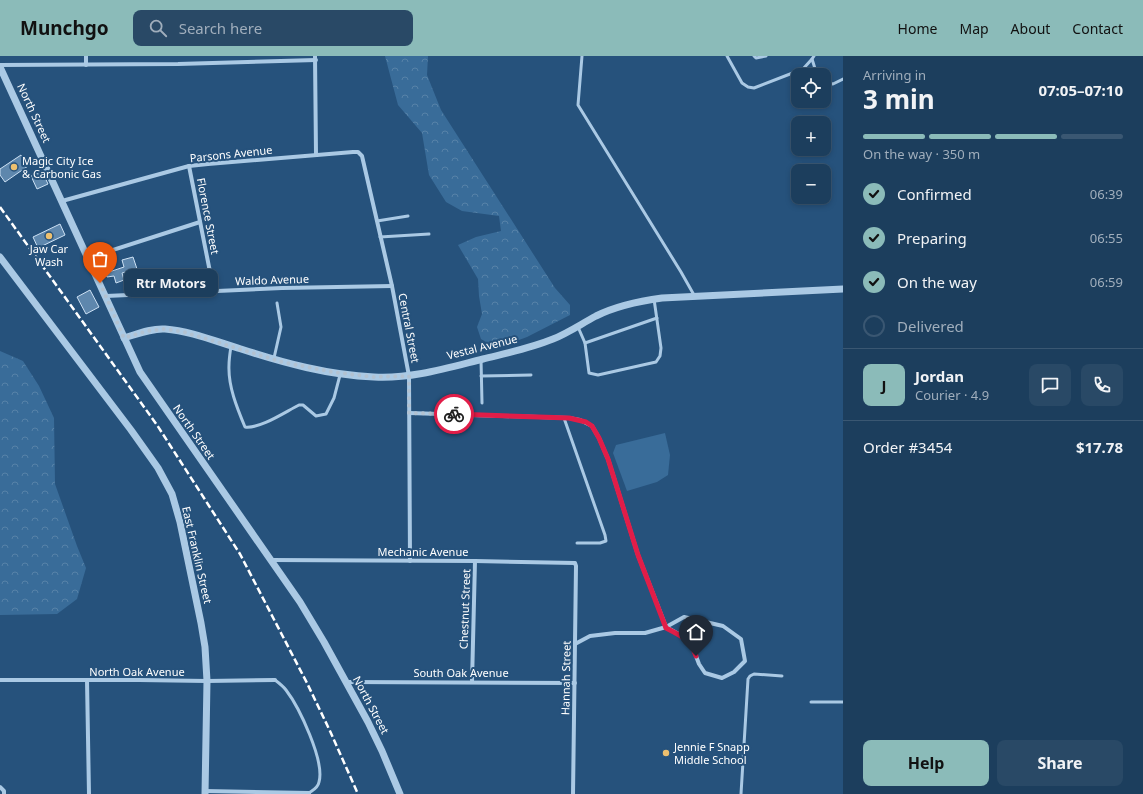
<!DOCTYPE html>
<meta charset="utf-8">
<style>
:root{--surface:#1c3e5d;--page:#294966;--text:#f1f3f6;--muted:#a0aebc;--line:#3a5772;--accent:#8bbbb9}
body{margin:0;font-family:"Noto Sans",sans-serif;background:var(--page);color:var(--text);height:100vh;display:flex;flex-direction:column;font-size:15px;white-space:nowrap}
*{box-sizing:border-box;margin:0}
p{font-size:13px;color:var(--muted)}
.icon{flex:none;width:22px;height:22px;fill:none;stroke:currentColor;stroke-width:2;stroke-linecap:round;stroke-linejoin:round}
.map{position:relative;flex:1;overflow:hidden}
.drawer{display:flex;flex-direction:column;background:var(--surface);width:300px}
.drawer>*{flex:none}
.controls{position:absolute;left:791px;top:12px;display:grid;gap:8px}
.controls a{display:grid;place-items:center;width:40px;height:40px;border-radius:8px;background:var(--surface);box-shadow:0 2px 6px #0003,0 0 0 1px var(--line);font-size:20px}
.pin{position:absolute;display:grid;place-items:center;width:34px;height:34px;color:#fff;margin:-41px -17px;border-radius:50% 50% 50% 0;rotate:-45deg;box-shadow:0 0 4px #0007}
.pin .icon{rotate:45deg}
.courier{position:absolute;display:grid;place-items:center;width:40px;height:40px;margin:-20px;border:3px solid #e11d48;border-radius:50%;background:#fff;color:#222;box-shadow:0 1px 5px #0007}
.bubble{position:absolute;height:28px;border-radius:8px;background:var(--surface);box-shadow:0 2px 6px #0003,0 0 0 1px var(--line);font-size:13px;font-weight:700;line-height:28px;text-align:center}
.head em{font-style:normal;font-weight:700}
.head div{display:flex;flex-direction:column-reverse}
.head{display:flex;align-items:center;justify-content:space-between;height:68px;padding:0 20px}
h1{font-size:26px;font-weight:700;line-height:30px}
.bar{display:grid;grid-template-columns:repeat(4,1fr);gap:6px 4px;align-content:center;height:48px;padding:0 20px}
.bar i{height:5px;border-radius:3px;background:var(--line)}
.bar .active{background:var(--accent)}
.bar p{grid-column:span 4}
.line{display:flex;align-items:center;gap:10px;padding:0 20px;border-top:1px solid var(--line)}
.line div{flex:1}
.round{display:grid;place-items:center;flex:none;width:42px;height:42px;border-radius:8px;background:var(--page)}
ol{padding:0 20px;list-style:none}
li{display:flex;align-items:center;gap:12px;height:44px}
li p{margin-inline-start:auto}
li .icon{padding:4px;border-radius:50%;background:var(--accent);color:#111;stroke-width:4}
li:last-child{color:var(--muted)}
li i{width:22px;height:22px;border:2px solid var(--line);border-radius:50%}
.button{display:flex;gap:8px;margin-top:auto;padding:8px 20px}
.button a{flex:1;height:46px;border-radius:8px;background:var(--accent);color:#111;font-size:16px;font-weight:700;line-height:46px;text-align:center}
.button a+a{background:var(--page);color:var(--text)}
header{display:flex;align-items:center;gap:24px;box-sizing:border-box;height:56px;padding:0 20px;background:var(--accent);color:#111}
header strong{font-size:19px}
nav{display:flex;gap:22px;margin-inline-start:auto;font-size:14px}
.search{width:280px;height:36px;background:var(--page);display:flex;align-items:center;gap:10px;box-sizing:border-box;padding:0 14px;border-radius:8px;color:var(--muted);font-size:15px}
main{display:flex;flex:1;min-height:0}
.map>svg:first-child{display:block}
</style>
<header>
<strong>Munchgo</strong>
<div class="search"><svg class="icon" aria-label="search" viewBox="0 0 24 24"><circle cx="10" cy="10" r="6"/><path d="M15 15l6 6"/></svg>Search here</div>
<nav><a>Home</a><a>Map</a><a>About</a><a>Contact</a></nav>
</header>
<main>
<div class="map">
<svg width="843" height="738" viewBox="0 0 843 738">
<defs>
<pattern id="forest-crowns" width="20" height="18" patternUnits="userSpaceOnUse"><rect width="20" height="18" fill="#396c99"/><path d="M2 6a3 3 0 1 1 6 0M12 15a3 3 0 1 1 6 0" fill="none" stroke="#5782a8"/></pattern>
</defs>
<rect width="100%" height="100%" fill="#26527c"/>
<g fill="url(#forest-crowns)">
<path d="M 385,0 L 428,0 L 427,19 L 441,54 L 555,232 L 570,249 L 570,259 L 527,281 L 508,288 L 491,289 L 481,283 L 477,271 L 482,258 L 479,240 L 478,223 L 458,189 L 476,181 L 501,175 L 499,160 L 462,155 L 446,146 L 429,119 L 422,77 L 398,49 Z"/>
<path d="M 0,295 L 23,305 L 39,330 L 54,362 L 55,428 L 77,490 L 86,512 L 77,543 L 57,558 L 0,559 Z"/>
</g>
<path fill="#396c99" d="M 665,377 L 670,399 L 668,419 L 657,426 L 627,435 L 613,397 L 616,389 Z"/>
<g fill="#5e87ad" stroke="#cde1f4">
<path d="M 21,99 L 28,110 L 5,126 L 0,119 L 0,113 Z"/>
<path d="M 42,115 L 48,128 L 37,133 L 31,120 Z"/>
<path d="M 60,168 L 65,179 L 38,192 L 33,181 Z"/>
<path d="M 133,201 L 137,213 L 122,217 L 124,224 L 116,227 L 114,220 L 107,221 L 106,217 L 124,211 L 122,204 Z"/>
<path d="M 90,234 L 99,251 L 86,258 L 77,241 Z"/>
</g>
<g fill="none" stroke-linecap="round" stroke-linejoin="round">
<g stroke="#aac9e4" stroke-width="3">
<path d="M 582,0 L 578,49 L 681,216 L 694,239"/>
<path d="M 727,0 L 742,27 L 748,31 L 754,32 L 803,13 L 812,3"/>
<path d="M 754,0 L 756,2 L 766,0"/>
<path d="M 814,0 L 812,3 L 817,19"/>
<path d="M 824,26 L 833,28 L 843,23"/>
<path d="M 377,165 L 408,160"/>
<path d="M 380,181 L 429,178"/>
<path d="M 578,271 L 585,287 L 589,317 L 598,319 L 656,306 L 660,300 L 661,292 L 654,243"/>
<path d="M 585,287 L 657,262"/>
<path d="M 231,290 C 230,297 229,303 229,309 C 228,330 237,352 245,371 C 260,373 285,356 299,349 L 303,349 L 316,360 L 326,358 L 334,342 L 340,319"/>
<path d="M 274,302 L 281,271 L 277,247"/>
<path d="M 481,303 L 482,347"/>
<path d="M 481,320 L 531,319"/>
<path d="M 564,362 L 605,479 L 606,485 L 600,487 L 577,487"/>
<path d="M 275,624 C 279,627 283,630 286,634 C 299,651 325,705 319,726 C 318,732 313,734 309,737"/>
<path d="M 811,646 L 843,646"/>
<path d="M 741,738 L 748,623 L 750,620 L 754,618 L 782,620"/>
</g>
<g stroke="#aac9e4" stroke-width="4">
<path d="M 86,0 L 86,9"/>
<path d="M 315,0 L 316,98"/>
<path d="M 0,9 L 178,8 L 316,4"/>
<path d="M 189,110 L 214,236"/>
<path d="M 62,145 L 189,110 L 208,108 L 353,96 L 358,96 L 362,100 L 392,230 L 409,320 L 410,505"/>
<path d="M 88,202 L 200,166"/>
<path d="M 106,240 L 282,232 L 392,230"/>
<path d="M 409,357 L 569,362 L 580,364 L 592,370 L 599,382 L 608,403 L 638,499 L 666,571"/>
<path d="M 271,504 L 475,505 L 575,507 L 576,510 L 573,738"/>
<path d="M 575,588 L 590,580 L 615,577 L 645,577 L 666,571 L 684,561 L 723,570 L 741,583 L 745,605 L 734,616 L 722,622 L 705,617 L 699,608 L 693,592 L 684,581 L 666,571"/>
<path d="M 0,624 L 139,624 L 207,625 L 275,624"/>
<path d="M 87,624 L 89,738"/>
<path d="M 346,626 L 575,627"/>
<path d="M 472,626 L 475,505"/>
<path d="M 0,731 L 4,735 L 4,738"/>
<path d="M 205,735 L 309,737"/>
</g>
<g stroke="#aac9e4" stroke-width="7">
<path d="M 0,11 L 140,316 L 300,546 L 324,586 L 368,666 L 382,695 L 400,738"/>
<path d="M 0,201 L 131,374 L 158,412 L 172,438 L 180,466 L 201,567 L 205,591 L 207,625 L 205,738"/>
<path d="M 124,282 C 137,278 152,272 165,273 C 191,275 217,286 241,293 C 284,307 328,319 374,321 C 411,323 447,312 483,303 C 507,297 531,292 553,283 C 568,277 581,268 596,260 C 616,250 640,245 662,242 L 843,233"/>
</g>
<path stroke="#fff" stroke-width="2.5" stroke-dasharray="7 3" stroke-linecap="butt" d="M 0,151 L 157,369 L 240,498 L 307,627 L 330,675 L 358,738"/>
</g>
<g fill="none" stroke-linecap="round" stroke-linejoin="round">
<path stroke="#b3c2d1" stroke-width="4" stroke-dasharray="0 7.2" d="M 100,227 L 124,282 L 147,275 L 164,273 L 184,276 L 282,306 L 332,316 L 373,321 L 409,320 L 409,357 L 454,358"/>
<path stroke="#e11d48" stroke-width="5" d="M 454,358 L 569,362 L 586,366 L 592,370 L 599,382 L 608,403 L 638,499 L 666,572 C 680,579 691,584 696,600"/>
</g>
<g fill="#edc06f" stroke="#26527c" stroke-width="1.5">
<circle cx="14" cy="111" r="4"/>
<circle cx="49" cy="180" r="4"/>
<circle cx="666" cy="697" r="4"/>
</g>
<g text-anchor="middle" stroke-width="4" stroke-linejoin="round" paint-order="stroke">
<g font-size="11" fill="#fff" stroke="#26527c">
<text transform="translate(34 57) rotate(65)" y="4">North Street</text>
<text transform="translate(231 98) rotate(-6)" y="4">Parsons Avenue</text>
<text transform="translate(208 160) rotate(79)" y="4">Florence Street</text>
<text transform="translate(272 224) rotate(-2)" y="4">Waldo Avenue</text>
<text transform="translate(409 272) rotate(79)" y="4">Central Street</text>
<text transform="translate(482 291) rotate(-14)" y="4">Vestal Avenue</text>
<text transform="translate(194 376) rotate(55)" y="4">North Street</text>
<text x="423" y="500">Mechanic Avenue</text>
<text transform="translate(197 499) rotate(77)" y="4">East Franklin Street</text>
<text transform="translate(465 553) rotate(-88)" y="4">Chestnut Street</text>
<text x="137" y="620">North Oak Avenue</text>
<text x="461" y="621">South Oak Avenue</text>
<text transform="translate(566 622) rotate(-89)" y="4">Hannah Street</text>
<text transform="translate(371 649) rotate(62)" y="4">North Street</text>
</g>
<g font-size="11" fill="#fff" stroke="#26527c" text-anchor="start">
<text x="22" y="109">Magic City Ice<tspan x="22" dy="13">&amp; Carbonic Gas</tspan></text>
<text x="49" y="197" text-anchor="middle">Jaw Car<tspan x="49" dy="13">Wash</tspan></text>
<text x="674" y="695">Jennie F Snapp<tspan x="674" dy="13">Middle School</tspan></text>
</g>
</g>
</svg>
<div class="controls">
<a><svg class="icon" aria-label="locate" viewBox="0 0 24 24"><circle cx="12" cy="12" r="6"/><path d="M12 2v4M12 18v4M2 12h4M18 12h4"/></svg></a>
<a>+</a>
<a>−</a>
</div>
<div class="pin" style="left:100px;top:227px;background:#ea580c"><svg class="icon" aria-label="bag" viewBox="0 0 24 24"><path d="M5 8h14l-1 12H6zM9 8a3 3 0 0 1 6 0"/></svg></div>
<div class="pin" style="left:696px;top:600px;background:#1f2937"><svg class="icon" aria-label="home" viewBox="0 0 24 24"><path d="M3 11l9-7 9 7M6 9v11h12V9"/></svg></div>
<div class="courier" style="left:454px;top:358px"><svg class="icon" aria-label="bike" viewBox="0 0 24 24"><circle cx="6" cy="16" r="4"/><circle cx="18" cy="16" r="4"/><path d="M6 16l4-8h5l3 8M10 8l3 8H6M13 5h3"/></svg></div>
<div class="bubble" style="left:124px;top:213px;width:94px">Rtr Motors</div>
</div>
<section class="drawer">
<div class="head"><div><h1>3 min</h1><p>Arriving in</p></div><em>07:05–07:10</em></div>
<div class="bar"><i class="active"></i><i class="active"></i><i class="active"></i><i></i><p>On the way · 350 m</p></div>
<ol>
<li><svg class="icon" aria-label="check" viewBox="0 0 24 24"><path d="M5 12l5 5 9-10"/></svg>Confirmed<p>06:39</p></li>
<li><svg class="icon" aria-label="check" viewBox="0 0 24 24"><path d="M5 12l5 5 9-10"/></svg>Preparing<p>06:55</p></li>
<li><svg class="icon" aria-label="check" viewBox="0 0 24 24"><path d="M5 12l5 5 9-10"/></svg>On the way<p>06:59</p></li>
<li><i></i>Delivered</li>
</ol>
<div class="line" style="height:72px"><b class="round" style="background:var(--accent);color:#111">J</b><div><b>Jordan</b><p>Courier · 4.9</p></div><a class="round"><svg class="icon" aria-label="chat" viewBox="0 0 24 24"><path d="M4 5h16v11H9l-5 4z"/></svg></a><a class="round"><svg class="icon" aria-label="phone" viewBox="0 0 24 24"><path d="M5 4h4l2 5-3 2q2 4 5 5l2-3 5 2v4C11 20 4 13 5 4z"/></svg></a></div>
<div class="line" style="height:52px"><div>Order #3454</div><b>$17.78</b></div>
<div class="button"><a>Help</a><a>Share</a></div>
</section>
</main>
